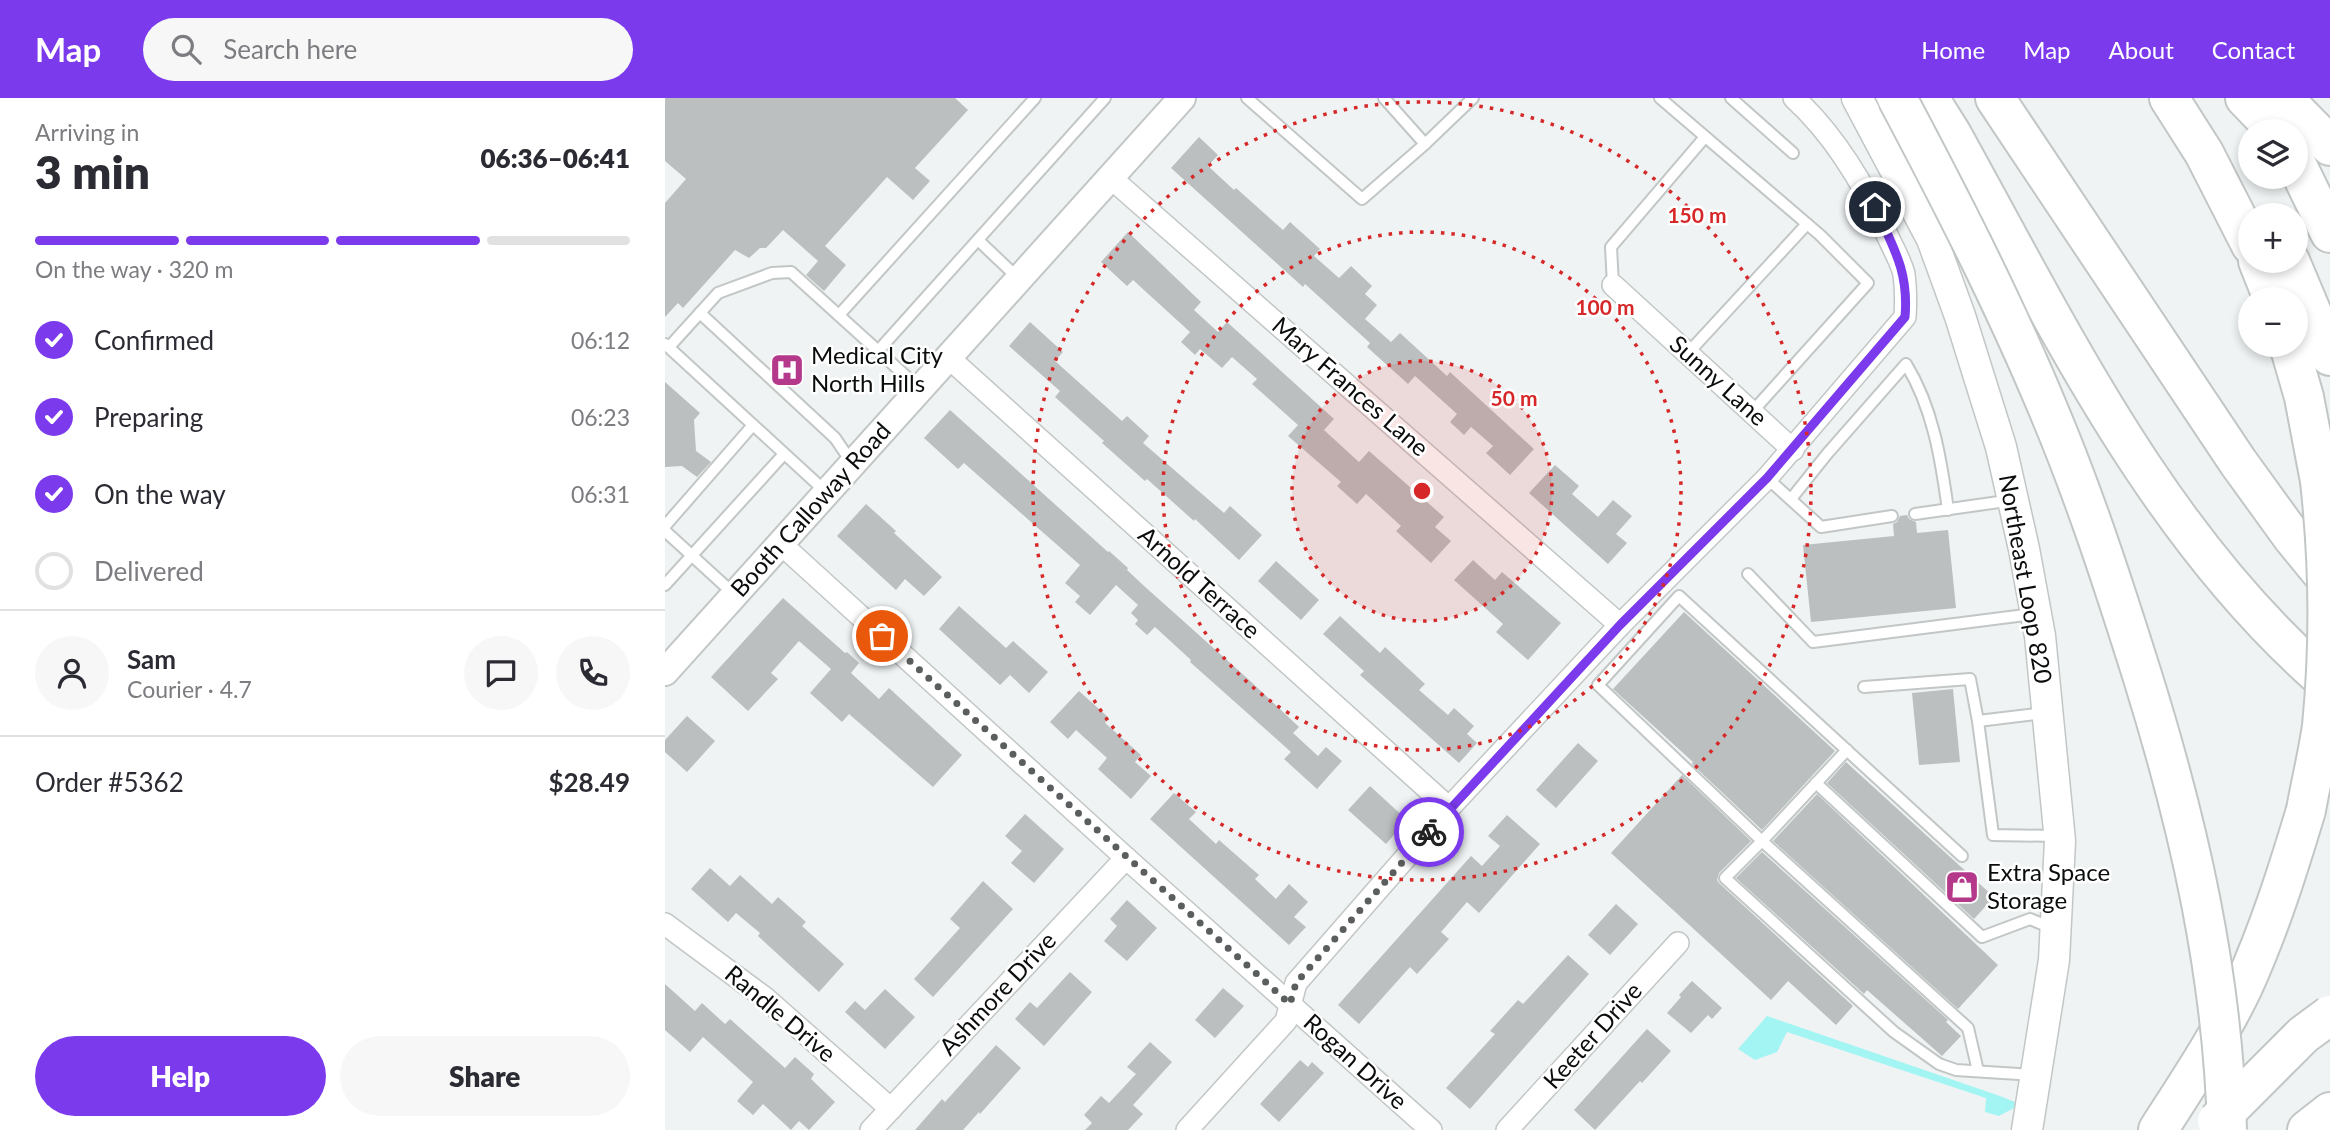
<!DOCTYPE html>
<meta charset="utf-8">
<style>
:root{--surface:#fff;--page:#f7f7f7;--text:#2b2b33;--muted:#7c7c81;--line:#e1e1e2;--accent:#7c3aed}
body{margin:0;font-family:Lato,sans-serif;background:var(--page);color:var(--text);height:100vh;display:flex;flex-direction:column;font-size:26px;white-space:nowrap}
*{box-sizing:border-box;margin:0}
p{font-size:23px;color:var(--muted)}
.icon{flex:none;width:38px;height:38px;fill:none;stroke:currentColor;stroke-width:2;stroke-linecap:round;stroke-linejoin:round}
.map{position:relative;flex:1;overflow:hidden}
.side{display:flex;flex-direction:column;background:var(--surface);width:665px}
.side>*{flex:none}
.buttons{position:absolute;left:1573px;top:21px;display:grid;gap:14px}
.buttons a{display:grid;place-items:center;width:70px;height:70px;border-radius:50%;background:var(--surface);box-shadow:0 4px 10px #0003;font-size:35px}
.pin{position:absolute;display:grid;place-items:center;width:60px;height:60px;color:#fff;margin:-30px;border:4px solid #fff;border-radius:50%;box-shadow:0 2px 7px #0007}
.courier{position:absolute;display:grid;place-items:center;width:70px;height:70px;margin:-35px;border:5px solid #7c3aed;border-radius:50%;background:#fff;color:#222;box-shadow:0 2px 9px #0007}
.summary em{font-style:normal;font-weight:800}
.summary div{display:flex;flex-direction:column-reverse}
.summary{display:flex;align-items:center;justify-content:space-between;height:119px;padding:0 35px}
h1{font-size:46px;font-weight:800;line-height:52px}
.bar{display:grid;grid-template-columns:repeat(4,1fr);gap:10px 7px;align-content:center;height:84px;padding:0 35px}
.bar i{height:9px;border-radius:5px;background:var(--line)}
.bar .active{background:var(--accent)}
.bar p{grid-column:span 4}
.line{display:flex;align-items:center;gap:18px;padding:0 35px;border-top:2px solid var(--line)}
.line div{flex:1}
.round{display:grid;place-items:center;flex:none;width:74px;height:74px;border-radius:37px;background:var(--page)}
ol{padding:0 35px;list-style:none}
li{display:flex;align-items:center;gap:21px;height:77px}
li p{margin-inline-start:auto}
li .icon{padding:7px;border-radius:50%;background:var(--accent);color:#fff;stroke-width:4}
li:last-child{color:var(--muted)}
li i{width:38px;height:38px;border:4px solid var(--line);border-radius:50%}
.action{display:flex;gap:14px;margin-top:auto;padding:14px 35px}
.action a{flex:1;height:80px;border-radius:42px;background:var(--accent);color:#fff;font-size:28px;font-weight:800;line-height:80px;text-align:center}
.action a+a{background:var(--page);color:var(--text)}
header{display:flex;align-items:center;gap:42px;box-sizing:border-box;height:98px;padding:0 35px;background:var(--accent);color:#fff}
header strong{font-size:33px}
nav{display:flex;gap:38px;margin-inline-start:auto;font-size:24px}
.search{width:490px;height:63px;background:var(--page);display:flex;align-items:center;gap:18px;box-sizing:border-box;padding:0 24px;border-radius:38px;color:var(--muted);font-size:26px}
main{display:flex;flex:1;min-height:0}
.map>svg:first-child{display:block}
</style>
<header>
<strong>Map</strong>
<div class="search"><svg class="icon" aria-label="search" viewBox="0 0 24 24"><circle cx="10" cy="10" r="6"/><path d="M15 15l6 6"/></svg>Search here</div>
<nav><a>Home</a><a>Map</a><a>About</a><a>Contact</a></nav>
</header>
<main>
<section class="side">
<div class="summary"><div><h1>3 min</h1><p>Arriving in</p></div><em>06:36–06:41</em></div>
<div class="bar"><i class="active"></i><i class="active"></i><i class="active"></i><i></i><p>On the way · 320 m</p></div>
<ol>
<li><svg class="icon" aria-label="check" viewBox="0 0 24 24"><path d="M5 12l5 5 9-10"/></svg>Confirmed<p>06:12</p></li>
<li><svg class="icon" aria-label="check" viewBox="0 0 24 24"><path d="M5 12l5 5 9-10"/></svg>Preparing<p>06:23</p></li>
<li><svg class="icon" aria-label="check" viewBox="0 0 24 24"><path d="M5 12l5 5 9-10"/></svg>On the way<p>06:31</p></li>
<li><i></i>Delivered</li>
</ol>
<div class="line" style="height:126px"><a class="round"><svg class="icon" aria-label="person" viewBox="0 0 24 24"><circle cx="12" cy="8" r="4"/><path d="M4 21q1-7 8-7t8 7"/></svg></a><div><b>Sam</b><p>Courier · 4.7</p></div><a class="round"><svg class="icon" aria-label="chat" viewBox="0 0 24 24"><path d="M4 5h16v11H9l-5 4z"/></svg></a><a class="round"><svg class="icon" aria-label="phone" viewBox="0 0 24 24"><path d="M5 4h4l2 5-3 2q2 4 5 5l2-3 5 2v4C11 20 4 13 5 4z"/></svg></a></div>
<div class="line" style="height:91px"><div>Order #5362</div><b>$28.49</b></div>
<div class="action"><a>Help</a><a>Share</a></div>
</section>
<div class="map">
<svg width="1665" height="1032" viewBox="0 0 1665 1032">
<rect width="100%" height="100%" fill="#eff3f3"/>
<path fill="#a3f5f3" d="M 1102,918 L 1335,998 L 1350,1004 L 1349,1010 L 1334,1018 L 1320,1014 L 1321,1000 L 1122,934 L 1112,954 L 1090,962 L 1073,951 Z"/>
<g fill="#bbbfbf">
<path d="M 0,0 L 290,0 L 303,12 L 250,70 L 265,83 L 248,102 L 222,79 L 160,148 L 181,167 L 159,193 L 141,177 L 153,163 L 118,132 L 101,150 L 95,150 L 84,160 L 70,152 L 18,210 L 13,205 L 0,219 L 0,105 L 21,81 L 0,63 Z"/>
<path d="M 534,39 L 553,57 L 543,68 L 569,92 L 571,90 L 618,132 L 625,124 L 655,151 L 649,158 L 674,180 L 686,168 L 707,188 L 700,196 L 712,207 L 700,221 L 726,244 L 735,235 L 782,278 L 785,274 L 869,351 L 845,377 L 821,355 L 828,348 L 806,329 L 799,337 L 785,324 L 792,316 L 750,278 L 743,286 L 702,249 L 705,245 L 640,186 L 638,189 L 506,70 Z"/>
<path d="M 463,134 L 536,204 L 529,212 L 553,234 L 562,224 L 669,321 L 659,332 L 694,364 L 704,353 L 779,419 L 770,429 L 786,443 L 766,465 L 731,433 L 736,428 L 701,396 L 692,406 L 672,388 L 676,384 L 623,338 L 633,327 L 587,286 L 592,281 L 567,259 L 557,270 L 535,251 L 530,257 L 516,244 L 525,234 L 468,182 L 462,188 L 436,164 Z"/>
<path d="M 365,224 L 398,254 L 390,263 L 457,323 L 462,318 L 484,338 L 478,345 L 559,415 L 565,408 L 597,437 L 574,462 L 530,421 L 529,423 L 482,381 L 480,383 L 437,345 L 439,343 L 390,299 L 395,293 L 344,248 Z"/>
<path d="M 0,284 L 35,315 L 29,322 L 31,353 L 46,364 L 32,379 L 17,368 L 0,369 Z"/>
<path d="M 285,312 L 443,454 L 444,453 L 463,470 L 462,472 L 478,487 L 582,580 L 634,629 L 628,635 L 653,658 L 661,649 L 677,663 L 652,691 L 619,661 L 626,654 L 525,564 L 526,562 L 490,529 L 482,537 L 470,526 L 473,522 L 466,515 L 473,507 L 451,487 L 425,517 L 410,504 L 415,498 L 400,485 L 415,467 L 299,365 L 293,371 L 259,340 Z"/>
<path d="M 890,367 L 914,388 L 907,396 L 933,419 L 948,402 L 967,418 L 951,436 L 962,445 L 943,466 L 864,395 Z"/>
<path d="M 201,406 L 231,433 L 229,435 L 277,479 L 259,498 L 240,481 L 231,492 L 172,438 Z"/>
<path d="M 1242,417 L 1244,421 L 1251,424 L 1252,435 L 1283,432 L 1291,510 L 1146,524 L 1138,447 L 1229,438 L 1228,426 L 1232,424 L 1235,418 Z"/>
<path d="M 808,462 L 830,482 L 837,474 L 896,525 L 863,562 L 831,534 L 838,526 L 789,482 Z"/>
<path d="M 611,463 L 654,502 L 636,522 L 593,483 Z"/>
<path d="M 118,500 L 180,555 L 182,554 L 194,565 L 186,575 L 214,601 L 224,590 L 297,657 L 268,689 L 184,616 L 177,624 L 145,595 L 166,571 L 134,543 L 106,575 L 113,581 L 83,613 L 46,579 Z"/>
<path d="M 294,508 L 341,550 L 348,543 L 383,574 L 364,595 L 345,577 L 335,587 L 274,531 Z"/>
<path d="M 1019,514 L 1170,653 L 1097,732 L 1027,666 L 1028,664 L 948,591 Z"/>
<path d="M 675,518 L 715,555 L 720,549 L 760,586 L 754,592 L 783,617 L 789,610 L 809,628 L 802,636 L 812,645 L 794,665 L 695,577 L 699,573 L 658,536 Z"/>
<path d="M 1288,591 L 1295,664 L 1254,667 L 1247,595 Z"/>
<path d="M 414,593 L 444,620 L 440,625 L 476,657 L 470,664 L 486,678 L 466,701 L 433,671 L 442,660 L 411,632 L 403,641 L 385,624 Z"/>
<path d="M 22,618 L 50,643 L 22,674 L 0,654 L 0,642 Z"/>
<path d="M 913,645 L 933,663 L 891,710 L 871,692 Z"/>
<path d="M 1181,664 L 1329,799 L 1309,821 L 1162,685 Z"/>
<path d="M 1017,677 L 1086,743 L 1054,775 L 1052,782 L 1054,785 L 1188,908 L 1171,927 L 1123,883 L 1106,902 L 946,755 Z"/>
<path d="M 705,688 L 742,722 L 721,746 L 683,712 Z"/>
<path d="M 509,695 L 531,714 L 524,721 L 551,746 L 554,742 L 594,777 L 590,781 L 611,801 L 624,786 L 643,804 L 629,819 L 641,829 L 624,847 L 485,721 Z"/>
<path d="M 1152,696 L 1333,867 L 1293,911 L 1108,743 Z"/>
<path d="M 360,716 L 399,751 L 369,785 L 346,765 L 357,753 L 340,738 Z"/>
<path d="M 842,717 L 875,746 L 814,815 L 802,804 L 776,834 L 784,841 L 752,876 L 745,869 L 694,926 L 673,907 L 806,758 L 817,768 L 835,748 L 823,738 Z"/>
<path d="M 1097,754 L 1283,922 L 1281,924 L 1296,938 L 1277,958 L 1202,892 L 1199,896 L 1071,780 Z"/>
<path d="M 45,770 L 65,788 L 75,777 L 107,806 L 113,799 L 141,824 L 137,828 L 179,866 L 154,894 L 93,838 L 95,835 L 71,815 L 63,824 L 26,791 Z"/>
<path d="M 318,783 L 348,811 L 268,899 L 249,881 L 295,830 L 285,821 Z"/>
<path d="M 462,802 L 492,830 L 462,863 L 439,843 L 452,828 L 445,821 Z"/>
<path d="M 951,806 L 973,826 L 945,857 L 923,837 Z"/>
<path d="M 903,857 L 924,876 L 805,1011 L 781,990 L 830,936 L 825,933 L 853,902 L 858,906 Z"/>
<path d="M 405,874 L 427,894 L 379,948 L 350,921 L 365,904 L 372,910 Z"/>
<path d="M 1027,883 L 1057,910 L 1047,921 L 1043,917 L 1026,935 L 1002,915 L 1016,899 L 1014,897 Z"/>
<path d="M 0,886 L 30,913 L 37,905 L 60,926 L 65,921 L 120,970 L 130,959 L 149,976 L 146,981 L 170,1004 L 144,1032 L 134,1023 L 126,1032 L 98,1006 L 88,1017 L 72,1003 L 88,984 L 38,939 L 25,954 L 0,932 Z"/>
<path d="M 558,890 L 579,908 L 550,940 L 530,922 Z"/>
<path d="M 220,891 L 250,919 L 220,951 L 180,914 L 190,903 L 200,912 Z"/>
<path d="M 982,931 L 1006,953 L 977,985 L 975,983 L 930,1032 L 909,1012 Z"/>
<path d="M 485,944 L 507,964 L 468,1007 L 478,1016 L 463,1032 L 420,1032 L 427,1025 L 419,1017 L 436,998 L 444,1005 L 471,976 L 462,969 Z"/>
<path d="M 331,947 L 356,970 L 315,1016 L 314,1014 L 298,1032 L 250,1032 L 277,1001 L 280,1004 Z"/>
<path d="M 635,962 L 643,969 L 647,964 L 659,975 L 614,1024 L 595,1006 Z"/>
</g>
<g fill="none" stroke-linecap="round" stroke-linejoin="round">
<g stroke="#c2c7c6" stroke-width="14">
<g id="service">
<path d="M 582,0 L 697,101 L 760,46"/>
<path d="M 719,0 L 760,46 L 808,0"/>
<path d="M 995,0 L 1155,137 L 1203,185 L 1087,314"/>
<path d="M 1066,0 L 1128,55"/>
<path d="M 313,142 L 354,181"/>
<path d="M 948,187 L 946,149 L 1040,39"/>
<path d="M 35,215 L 170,340 L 187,365"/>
<path d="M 174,217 L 370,0"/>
<path d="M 0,246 L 160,393"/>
<path d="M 4,249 L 53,195 L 107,175 L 126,174 L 254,290"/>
<path d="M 213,253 L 440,0"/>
<path d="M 1023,255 L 1142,126"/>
<path d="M 1102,380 L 1156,429 L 1227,418"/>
<path d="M 1126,401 L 1162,356 L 1241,266 C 1268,310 1276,361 1283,412"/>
<path d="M 1250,416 L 1348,402"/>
<path d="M 0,428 L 88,327"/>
<path d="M 0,433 L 70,497"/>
<path d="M 1083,476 L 1148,544 L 1368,516"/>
<path d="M 0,487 L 119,356"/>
<path d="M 1199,589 L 1305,581 L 1313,623"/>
<path d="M 1380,615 L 1313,623 L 1328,737 L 1393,738"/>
<path d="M 1182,652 L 1097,743 L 1303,930 L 1313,973"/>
<path d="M 1151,685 L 1317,839 L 1365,821 L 1387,830"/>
<path d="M 1297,758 L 1014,498 L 933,587 L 1097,743 L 1060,780 L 1229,934 L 1274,966 L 1291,972 L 1369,977"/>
</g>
</g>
<g stroke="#c2c7c6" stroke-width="24">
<g id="minor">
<path d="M 446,80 L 955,527"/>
<path d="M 948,187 L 1128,352"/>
<path d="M 284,260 L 784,710"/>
<path d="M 116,446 L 461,760 L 766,1032"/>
<path d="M 0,826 L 100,900 L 226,1011"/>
<path d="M 206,1032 L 461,760"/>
<path d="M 522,1032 L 621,923 L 631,885 L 784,710 L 955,527 L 1102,380 L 1240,219 C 1241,204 1241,191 1239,176 C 1236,164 1229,152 1224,141 C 1201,90 1171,38 1129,0"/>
<path d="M 842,1032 L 1013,845"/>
</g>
</g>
<g stroke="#c2c7c6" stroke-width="30">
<path id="tertiary" d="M 0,574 L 517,0"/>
</g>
<g stroke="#c2c7c6" stroke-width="33">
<path id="secondary" d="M 1192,0 L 1267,141 L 1295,218 L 1336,349 L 1359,451 L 1375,538 L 1395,743 L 1389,862 L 1362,1032"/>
</g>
<g stroke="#c2c7c6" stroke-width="42">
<g id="motorway">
<path d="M 1264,0 L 1286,35 C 1394,229 1493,440 1665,587"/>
<path d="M 1330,0 L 1573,364 L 1628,440 L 1665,485"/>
<path d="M 1504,0 L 1539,55 L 1586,147"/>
<path d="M 1580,0 L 1612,33"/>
<path d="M 1618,0 L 1665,48"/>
<path d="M 1631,65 L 1665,135"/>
<path d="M 1593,163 L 1608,201"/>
<path d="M 1625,163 L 1665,258"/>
<path d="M 1624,247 L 1639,299 L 1655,383"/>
<path d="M 1493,1032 C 1523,985 1554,939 1578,889 C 1604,832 1623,772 1641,712"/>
<path d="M 1642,1032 L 1665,1014"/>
</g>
</g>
<use href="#service" stroke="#fff" stroke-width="10"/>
<use href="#minor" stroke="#fff" stroke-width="21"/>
<use href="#tertiary" stroke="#fff" stroke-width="26"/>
<use href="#secondary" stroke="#fff" stroke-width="30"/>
<use href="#motorway" stroke="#fff" stroke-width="38"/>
<g stroke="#c2c7c6" stroke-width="42" stroke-linecap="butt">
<g id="motorway-bridge">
<path d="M 1232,0 C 1285,100 1337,201 1381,306 C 1419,395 1449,488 1478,580 C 1524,728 1558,877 1562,1032"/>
<path d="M 1641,712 C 1646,684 1653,656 1657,628 C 1665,546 1664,464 1655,383"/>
<path d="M 1552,1023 L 1638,937 L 1665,917"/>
</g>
</g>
<use href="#motorway-bridge" stroke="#fff" stroke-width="38"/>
</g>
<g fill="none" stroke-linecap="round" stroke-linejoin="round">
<path stroke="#5b5e5e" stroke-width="7" stroke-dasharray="0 12.6" d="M 217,538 L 625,906 L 631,885 L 764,734"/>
<path stroke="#7c3aed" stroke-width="9" d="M 764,734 L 955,527 L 1102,380 L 1240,219 C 1244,173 1228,149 1210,109"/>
</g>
<circle cx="757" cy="393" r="130" fill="#d62828" fill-opacity=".12"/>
<g fill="none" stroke="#d62828" stroke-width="3.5" stroke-dasharray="3.5 7">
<circle cx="757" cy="393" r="130"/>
<circle cx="757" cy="393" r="259"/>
<circle cx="757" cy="393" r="389"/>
</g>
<defs>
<g id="hospital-square" transform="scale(1.75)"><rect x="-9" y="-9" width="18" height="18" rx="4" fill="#b4398b" stroke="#fff"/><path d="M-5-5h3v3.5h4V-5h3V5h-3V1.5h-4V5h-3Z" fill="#fff"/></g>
<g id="shop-square" transform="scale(1.75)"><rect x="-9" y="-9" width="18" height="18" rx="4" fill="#b4398b" stroke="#fff"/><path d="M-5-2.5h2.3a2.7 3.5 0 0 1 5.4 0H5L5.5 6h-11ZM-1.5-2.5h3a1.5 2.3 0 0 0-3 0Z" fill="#fff"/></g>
</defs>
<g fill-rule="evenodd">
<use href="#hospital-square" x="122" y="272"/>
<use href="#shop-square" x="1297" y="789"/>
</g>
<g text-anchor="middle" stroke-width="5" stroke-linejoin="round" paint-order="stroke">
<g font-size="24" fill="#0b0d0d" stroke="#fff" text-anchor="start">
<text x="146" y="266">Medical City<tspan x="146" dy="28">North Hills</tspan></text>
<text x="1322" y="783">Extra Space<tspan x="1322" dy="28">Storage</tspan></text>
</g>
<g font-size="24" fill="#0b0d0d" stroke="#fff">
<text transform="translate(1053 283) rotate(42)" y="8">Sunny Lane</text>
<text transform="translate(685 289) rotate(41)" y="8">Mary Frances Lane</text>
<text transform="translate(146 412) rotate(-48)" y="8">Booth Calloway Road</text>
<text transform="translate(1360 481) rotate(80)" y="8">Northeast Loop 820</text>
<text transform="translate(534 485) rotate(42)" y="8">Arnold Terrace</text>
<text transform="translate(333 896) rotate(-47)" y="8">Ashmore Drive</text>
<text transform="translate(115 916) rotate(40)" y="8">Randle Drive</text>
<text transform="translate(928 938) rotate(-48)" y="8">Keeter Drive</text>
<text transform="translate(690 964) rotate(42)" y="8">Rogan Drive</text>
</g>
</g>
<circle cx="757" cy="393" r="10" fill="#d62828" stroke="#fff" stroke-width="3.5"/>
<g font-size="21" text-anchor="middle" font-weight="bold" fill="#d62828" stroke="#fff" stroke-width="5" stroke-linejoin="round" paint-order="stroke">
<text x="1032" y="125">150 m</text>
<text x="940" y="217">100 m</text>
<text x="849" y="308">50 m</text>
</g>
</svg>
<div class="buttons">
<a><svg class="icon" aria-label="layers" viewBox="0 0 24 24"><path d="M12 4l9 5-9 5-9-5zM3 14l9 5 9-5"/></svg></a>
<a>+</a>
<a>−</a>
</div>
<div class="pin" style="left:217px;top:538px;background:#ea580c"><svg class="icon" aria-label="bag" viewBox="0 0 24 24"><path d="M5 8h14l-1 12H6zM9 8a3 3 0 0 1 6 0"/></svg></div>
<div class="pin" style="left:1210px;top:109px;background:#1f2937"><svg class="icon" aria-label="home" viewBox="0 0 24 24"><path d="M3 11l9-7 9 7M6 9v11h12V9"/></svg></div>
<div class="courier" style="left:764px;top:734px"><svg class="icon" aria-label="bike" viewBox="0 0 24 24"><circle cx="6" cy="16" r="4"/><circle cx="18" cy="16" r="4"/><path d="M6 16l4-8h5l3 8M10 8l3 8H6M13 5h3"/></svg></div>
</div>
</main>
